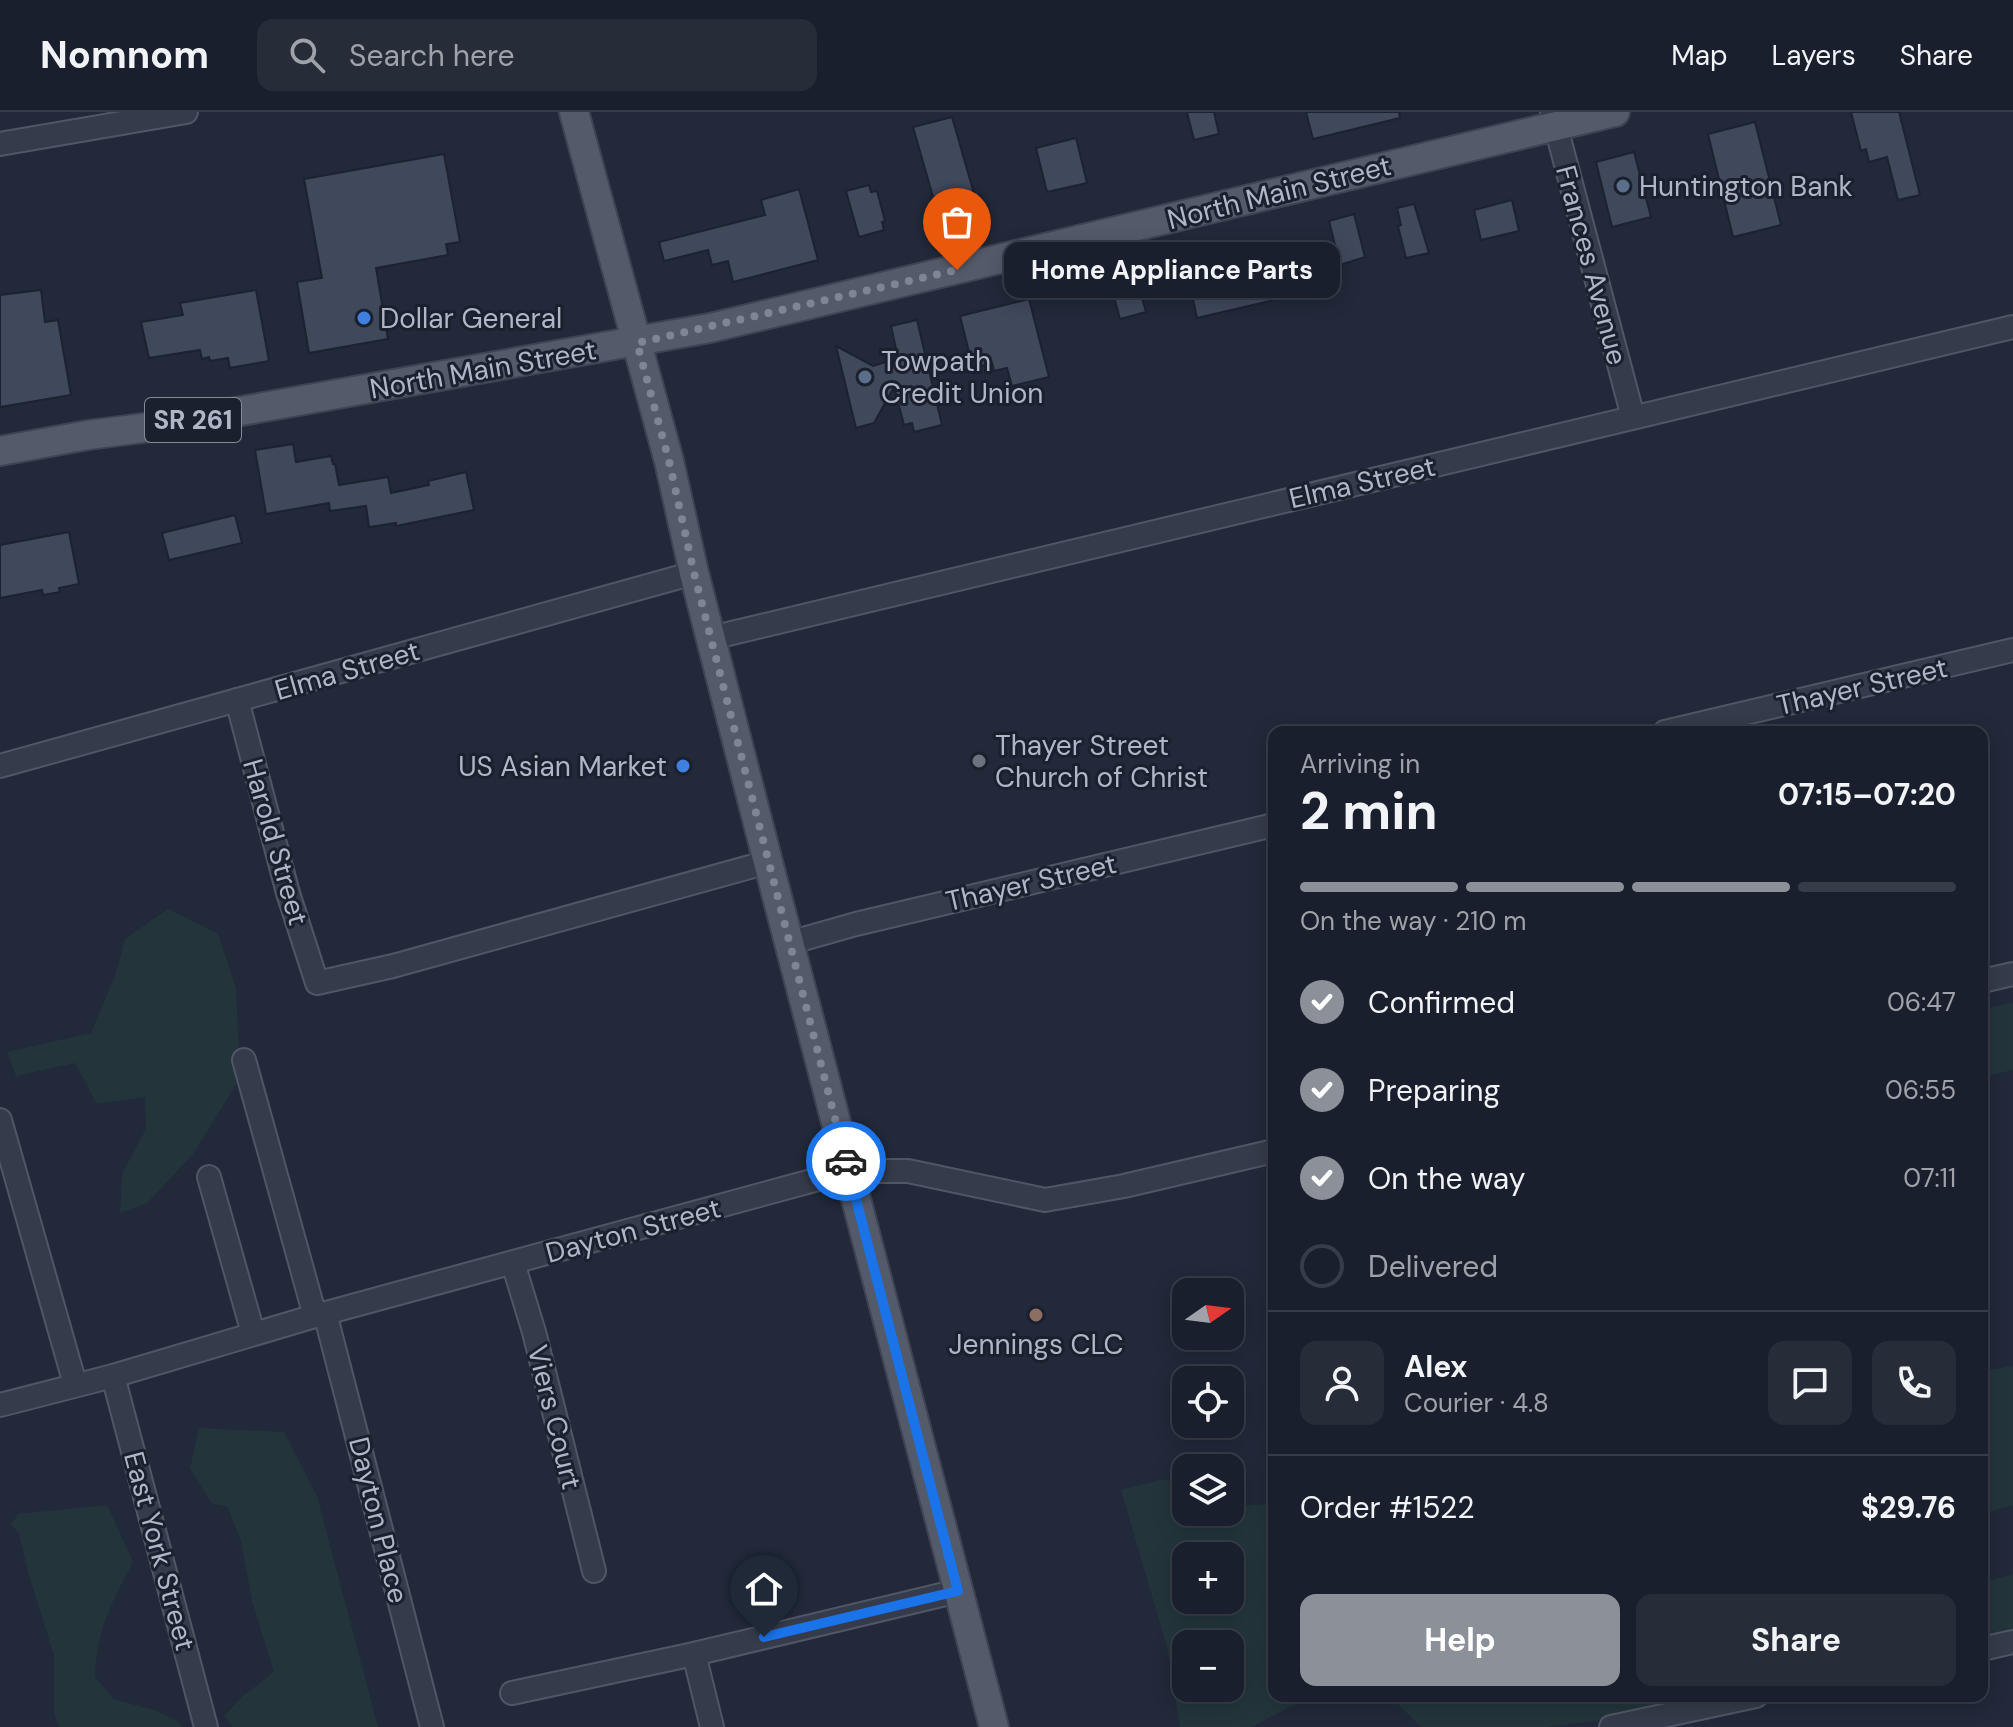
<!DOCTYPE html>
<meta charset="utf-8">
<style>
:root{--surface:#191f2c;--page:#262c38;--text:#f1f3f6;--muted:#9fa2a9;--line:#373d48;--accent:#8c9099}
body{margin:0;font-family:"DM Sans",sans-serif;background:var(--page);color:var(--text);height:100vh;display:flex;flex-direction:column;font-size:30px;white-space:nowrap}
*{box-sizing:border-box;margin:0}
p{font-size:26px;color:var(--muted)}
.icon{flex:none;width:44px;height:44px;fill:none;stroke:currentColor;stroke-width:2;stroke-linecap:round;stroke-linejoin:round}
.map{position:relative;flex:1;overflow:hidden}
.sheet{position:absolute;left:1268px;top:614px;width:720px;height:976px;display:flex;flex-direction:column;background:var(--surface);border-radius:16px;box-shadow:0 4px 20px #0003,0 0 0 2px var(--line)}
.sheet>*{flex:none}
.needle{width:52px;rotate:76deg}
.controls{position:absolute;left:1172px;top:1166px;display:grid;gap:16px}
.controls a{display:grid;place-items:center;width:72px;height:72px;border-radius:16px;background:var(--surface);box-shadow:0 4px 20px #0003,0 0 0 2px var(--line);font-size:40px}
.pin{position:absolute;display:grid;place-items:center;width:68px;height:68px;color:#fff;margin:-82px -34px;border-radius:50% 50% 50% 0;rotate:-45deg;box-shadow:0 0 8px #0007}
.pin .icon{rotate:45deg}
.courier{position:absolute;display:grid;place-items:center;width:80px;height:80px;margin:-40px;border:6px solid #1a73e8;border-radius:50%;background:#fff;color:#222;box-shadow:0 2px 10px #0007}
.bubble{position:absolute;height:56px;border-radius:16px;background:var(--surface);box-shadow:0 4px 20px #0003,0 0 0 2px var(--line);font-size:26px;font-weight:700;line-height:56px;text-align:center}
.headline em{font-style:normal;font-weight:700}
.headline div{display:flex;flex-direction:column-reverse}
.headline{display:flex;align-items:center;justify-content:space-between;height:136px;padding:0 32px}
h1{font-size:52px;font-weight:700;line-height:60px}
.bar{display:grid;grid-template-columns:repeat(4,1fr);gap:12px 8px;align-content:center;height:96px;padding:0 32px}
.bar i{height:10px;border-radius:6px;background:var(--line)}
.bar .active{background:var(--accent)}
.bar p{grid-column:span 4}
.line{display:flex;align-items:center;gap:20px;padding:0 32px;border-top:2px solid var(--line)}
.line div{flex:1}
.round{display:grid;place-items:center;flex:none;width:84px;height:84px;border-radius:16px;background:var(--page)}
ol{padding:0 32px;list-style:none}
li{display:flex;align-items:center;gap:24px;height:88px}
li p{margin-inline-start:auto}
li .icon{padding:8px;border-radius:50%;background:var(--accent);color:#fff;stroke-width:4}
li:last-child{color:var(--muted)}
li i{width:44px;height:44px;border:4px solid var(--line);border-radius:50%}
.cta{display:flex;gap:16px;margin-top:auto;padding:16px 32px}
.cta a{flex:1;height:92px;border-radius:16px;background:var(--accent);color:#fff;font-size:32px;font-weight:700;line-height:92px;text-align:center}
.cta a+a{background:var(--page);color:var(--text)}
header{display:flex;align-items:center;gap:48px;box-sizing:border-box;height:112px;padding:0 40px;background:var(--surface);border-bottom:2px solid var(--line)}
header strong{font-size:38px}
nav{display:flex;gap:44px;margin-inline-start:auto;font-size:28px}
.search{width:560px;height:72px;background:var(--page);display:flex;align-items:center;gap:20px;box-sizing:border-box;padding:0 28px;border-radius:16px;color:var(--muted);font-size:30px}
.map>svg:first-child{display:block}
</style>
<header>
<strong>Nomnom</strong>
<div class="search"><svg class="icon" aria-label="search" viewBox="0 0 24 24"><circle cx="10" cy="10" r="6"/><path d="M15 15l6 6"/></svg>Search here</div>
<nav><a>Map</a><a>Layers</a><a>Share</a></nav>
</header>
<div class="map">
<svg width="2013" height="1615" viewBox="0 0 2013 1615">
<rect width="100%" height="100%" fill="#21293a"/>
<g fill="#23353b" fill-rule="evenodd">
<path d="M 168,797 L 218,822 L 236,877 L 240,966 L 193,1042 L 147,1091 L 120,1101 L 122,1062 L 146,1017 L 145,985 L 97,992 L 75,951 L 16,964 L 7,940 L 91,921 L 115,864 L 125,827 Z"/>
<path d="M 2013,891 L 2013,958 L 1982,965 L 1982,897 Z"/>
<path d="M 2013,1254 L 2013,1393 L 1982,1402 L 1982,1259 Z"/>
<path d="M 199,1316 L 284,1320 L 317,1384 L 378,1615 L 233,1615 L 224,1604 L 244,1583 L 274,1560 L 252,1489 L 241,1429 L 227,1394 L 212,1392 L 190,1356 Z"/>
<path d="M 1164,1367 L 1186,1377 L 1186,1400 L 1230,1400 L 1230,1394 L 1274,1392 L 1274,1584 L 1312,1584 L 1251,1615 L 1180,1615 L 1168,1539 L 1121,1378 ZM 1230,1444 L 1230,1488 L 1186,1488 L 1186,1444 ZM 1230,1532 L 1230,1576 L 1186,1576 L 1186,1532 Z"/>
<path d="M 107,1393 L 133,1450 C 112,1490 96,1519 95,1565 L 114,1587 L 157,1599 L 179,1610 L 181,1615 L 59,1615 L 54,1600 L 54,1543 L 28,1460 L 19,1421 L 11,1413 L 18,1402 Z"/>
<path d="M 2013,1462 L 2013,1532 L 1982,1534 L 1982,1471 Z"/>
<path d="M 1390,1584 L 1776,1584 L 1765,1589 L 1545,1615 L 1421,1615 Z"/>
</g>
<g fill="#40485c" stroke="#1c2231" stroke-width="2">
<path d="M 1187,0 L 1214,0 L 1219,22 L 1194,28 Z"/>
<path d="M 1306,0 L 1399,0 L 1400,6 L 1313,27 Z"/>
<path d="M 1851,0 L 1899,0 L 1920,83 L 1898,88 L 1887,45 L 1869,50 L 1866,37 L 1861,39 Z"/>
<path d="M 952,5 L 981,106 L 942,116 L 913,15 Z"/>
<path d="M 1755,10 L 1781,113 L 1733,125 L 1708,22 Z"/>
<path d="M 1076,26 L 1087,71 L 1047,80 L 1036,36 Z"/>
<path d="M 1634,40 L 1651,105 L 1612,115 L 1596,50 Z"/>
<path d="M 444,42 L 460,130 L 446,132 L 448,143 L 376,156 L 388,227 L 309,241 L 297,170 L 322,166 L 304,67 Z"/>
<path d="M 869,73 L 871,80 L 877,79 L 885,109 L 882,110 L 884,118 L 859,125 L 846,79 Z"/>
<path d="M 799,77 L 818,148 L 733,170 L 728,149 L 712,153 L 708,138 L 664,149 L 659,130 L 765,103 L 761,88 Z"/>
<path d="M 1512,88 L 1519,119 L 1481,128 L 1474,98 Z"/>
<path d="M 1414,92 L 1429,141 L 1406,146 L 1398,114 L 1401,113 L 1397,96 Z"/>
<path d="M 1354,102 L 1365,145 L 1340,153 L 1329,109 Z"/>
<path d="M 1276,138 L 1287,185 L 1197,206 L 1187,159 L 1221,151 L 1221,147 L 1239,142 L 1240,146 Z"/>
<path d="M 1138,171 L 1146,200 L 1120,207 L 1112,178 Z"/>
<path d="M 41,178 L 45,210 L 58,208 L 71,283 L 0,295 L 0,183 Z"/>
<path d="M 256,178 L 269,249 L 230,256 L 228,246 L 210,249 L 209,245 L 202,247 L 200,238 L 149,246 L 141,210 L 183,203 L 180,191 Z"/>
<path d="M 1029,187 L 1049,265 L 1012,274 L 1007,256 L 994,259 L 992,251 L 978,255 L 976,247 L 971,248 L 960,204 Z"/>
<path d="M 917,208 L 942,313 L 914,320 L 912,311 L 904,313 L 894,275 L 874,311 L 856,316 L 836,234 L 873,254 L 898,246 L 891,214 Z"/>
<path d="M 293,332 L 296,350 L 331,344 L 333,352 L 335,352 L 339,373 L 388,365 L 391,381 L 429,373 L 428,369 L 466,360 L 474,398 L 396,414 L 396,411 L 369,415 L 366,394 L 330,399 L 329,391 L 266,402 L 255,338 Z"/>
<path d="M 235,403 L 242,431 L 169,448 L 162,421 Z"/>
<path d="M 69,420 L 79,472 L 59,476 L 60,480 L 43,483 L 42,478 L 0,486 L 0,433 Z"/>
</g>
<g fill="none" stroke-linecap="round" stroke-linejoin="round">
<g stroke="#505665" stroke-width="26">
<g id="minor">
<path d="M 1552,0 L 1633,305"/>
<path d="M 0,32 L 186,0"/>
<path d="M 711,526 L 2013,215"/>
<path d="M 237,588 L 288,781 L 317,871 L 393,854 L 768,750"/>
<path d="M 1665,620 L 2013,538"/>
<path d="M 0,654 L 694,461"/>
<path d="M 789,831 L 856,812 L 1274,713"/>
<path d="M 1982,869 L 2013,862"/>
<path d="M 244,948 L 315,1204"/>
<path d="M 0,1008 L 75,1272"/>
<path d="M 209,1065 L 253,1221"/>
<path d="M 513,1151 L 534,1220 L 594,1459"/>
<path d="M 325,1201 L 432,1615"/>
<path d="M 113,1264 L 206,1615"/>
<path d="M 0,1293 L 113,1264 L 315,1204 L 848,1059 L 908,1059 L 1045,1088 L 1124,1074 L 1274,1039"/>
<path d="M 1982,1537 L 2013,1530"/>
<path d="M 694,1542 L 712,1615"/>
<path d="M 512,1581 L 694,1542 L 958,1479"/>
<path d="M 1611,1615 L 1756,1584"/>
</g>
</g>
<g stroke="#3e4453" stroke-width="32">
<g id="major">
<path d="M 574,0 L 669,349 L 694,461 L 768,750 L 994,1615"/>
<path d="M 0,339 L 88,323 L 151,315 L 710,216 L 1615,0"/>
</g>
</g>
<use href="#minor" stroke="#353b4a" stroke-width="22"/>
<use href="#major" stroke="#535a6a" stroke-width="28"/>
</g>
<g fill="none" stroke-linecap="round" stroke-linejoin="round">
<path stroke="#7e8595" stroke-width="8" stroke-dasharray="0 14.4" d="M 846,1049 L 694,461 L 669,349 L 637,231 L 957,158"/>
<path stroke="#1a73e8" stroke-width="10" d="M 764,1525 L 958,1479 L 846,1049"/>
</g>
<g fill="#5c6f8a" stroke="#1a202e" stroke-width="3">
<circle cx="1623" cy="74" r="8"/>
<circle cx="865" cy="265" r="8"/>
</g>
<g fill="#3f7fe0" stroke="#1a202e" stroke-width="3">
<circle cx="364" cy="206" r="8"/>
<circle cx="683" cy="654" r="8"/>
</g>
<circle fill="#6b7280" stroke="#1a202e" stroke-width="3" cx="979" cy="649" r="8"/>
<circle fill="#8d6e63" stroke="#1a202e" stroke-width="3" cx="1036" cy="1203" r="8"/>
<g text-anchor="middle" stroke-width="6" stroke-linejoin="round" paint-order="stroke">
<rect fill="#1a202e" stroke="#838998" stroke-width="2" x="145" y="286" width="96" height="44" rx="6"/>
<g font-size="26" font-weight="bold" fill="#b0b6c6">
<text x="193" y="317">SR 261</text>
</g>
<g font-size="28" fill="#b0b6c6" stroke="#1a202e" text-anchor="start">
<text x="1639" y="84">Huntington Bank</text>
<text x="380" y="216">Dollar General</text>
<text x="881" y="259">Towpath<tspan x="881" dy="32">Credit Union</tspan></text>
<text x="995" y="643">Thayer Street<tspan x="995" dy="32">Church of Christ</tspan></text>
<text x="667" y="664" text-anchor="end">US Asian Market</text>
<text x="1036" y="1242" text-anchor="middle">Jennings CLC</text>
</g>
<g font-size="28" fill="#b0b6c6" stroke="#1a202e">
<text transform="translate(1279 80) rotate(-14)" y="10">North Main Street</text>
<text transform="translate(1592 153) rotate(75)" y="10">Frances Avenue</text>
<text transform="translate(483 257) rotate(-10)" y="10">North Main Street</text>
<text transform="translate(1362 370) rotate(-13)" y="10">Elma Street</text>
<text transform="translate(347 558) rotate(-16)" y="10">Elma Street</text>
<text transform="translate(1862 574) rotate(-13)" y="10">Thayer Street</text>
<text transform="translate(276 730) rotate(74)" y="10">Harold Street</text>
<text transform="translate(1031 770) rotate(-13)" y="10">Thayer Street</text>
<text transform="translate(633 1118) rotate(-15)" y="10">Dayton Street</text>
<text transform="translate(555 1305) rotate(76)" y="10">Viers Court</text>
<text transform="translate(379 1408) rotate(76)" y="10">Dayton Place</text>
<text transform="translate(160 1439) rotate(75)" y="10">East York Street</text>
</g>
</g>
</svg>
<div class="controls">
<a><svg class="needle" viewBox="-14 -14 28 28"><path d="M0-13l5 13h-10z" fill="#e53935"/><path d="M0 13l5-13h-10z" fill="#9fa2a9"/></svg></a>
<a><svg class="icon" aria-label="locate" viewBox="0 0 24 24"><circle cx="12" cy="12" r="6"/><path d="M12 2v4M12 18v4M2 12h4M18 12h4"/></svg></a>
<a><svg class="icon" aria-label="layers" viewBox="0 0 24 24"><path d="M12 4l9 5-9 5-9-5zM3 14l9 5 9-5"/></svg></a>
<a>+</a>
<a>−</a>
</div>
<div class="pin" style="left:957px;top:158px;background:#ea580c"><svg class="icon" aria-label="bag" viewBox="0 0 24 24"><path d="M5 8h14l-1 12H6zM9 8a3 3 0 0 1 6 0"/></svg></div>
<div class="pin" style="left:764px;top:1525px;background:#1f2937"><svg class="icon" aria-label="home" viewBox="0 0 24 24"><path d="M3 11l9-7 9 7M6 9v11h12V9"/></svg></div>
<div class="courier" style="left:846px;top:1049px"><svg class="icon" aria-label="car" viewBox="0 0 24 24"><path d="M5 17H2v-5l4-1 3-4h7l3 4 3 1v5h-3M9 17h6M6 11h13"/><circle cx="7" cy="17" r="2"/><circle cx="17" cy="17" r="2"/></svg></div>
<div class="bubble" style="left:1004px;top:130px;width:336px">Home Appliance Parts</div>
<section class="sheet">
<div class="headline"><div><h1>2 min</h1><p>Arriving in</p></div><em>07:15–07:20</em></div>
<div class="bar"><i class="active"></i><i class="active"></i><i class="active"></i><i></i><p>On the way · 210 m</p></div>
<ol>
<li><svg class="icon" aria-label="check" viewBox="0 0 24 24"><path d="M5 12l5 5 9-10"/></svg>Confirmed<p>06:47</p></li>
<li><svg class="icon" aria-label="check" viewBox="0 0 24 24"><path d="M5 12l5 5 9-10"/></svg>Preparing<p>06:55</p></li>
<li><svg class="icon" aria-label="check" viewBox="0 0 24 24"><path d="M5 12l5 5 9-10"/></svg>On the way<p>07:11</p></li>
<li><i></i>Delivered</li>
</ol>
<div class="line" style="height:144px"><a class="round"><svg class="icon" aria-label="person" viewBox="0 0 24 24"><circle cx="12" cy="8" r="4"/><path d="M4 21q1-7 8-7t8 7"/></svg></a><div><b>Alex</b><p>Courier · 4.8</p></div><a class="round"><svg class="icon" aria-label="chat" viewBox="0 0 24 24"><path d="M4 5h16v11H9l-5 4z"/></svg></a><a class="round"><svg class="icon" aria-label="phone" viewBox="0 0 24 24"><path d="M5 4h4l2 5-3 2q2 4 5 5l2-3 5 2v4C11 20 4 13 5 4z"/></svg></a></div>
<div class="line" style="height:104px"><div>Order #1522</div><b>$29.76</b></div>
<div class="cta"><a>Help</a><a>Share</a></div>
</section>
</div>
